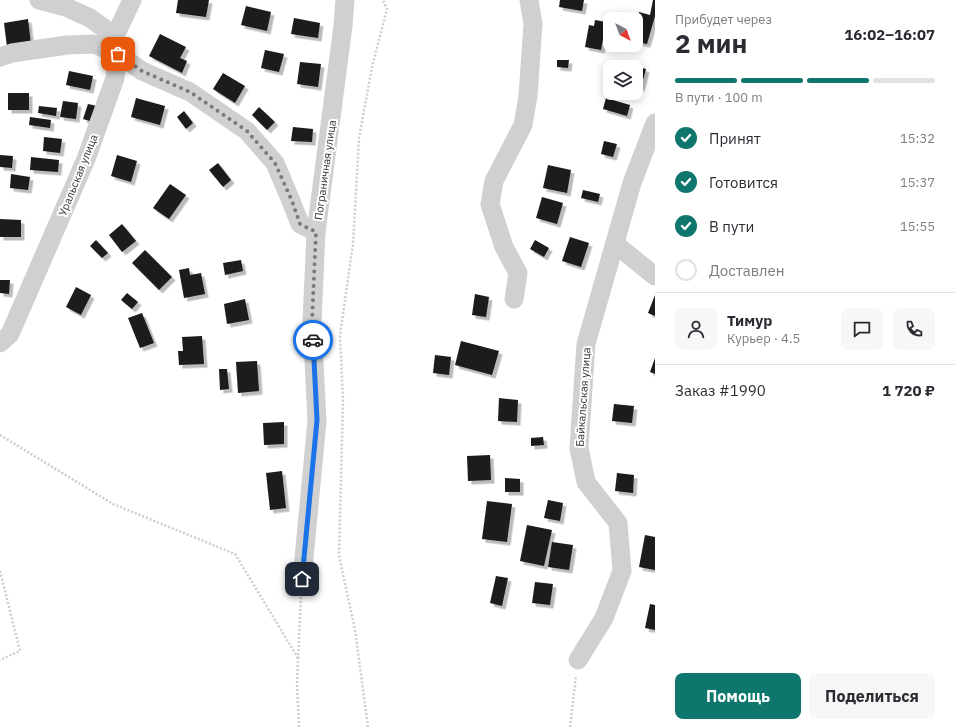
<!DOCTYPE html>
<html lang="ru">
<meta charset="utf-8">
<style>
:root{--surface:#fff;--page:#f7f7f7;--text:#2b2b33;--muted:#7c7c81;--line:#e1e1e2;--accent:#0f766e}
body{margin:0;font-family:"IBM Plex Sans",sans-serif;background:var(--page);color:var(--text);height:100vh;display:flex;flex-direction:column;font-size:15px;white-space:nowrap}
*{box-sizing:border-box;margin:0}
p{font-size:13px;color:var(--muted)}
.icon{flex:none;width:22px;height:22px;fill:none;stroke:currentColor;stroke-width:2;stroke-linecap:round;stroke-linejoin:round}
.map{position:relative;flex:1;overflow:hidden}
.details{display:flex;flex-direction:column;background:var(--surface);width:300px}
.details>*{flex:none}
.needle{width:26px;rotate:139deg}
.controls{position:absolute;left:603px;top:12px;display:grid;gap:8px}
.controls a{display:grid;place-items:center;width:40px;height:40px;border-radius:8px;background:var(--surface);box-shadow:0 2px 10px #0003;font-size:20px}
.pin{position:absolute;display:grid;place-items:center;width:34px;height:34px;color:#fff;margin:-17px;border-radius:8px;box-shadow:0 2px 6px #0006}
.courier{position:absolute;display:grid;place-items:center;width:40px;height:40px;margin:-20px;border:3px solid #1a73e8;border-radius:50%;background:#fff;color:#222;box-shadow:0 1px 5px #0007}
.summary em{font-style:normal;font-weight:800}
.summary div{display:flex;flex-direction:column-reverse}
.summary{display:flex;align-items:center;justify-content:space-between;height:68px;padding:0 20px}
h1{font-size:26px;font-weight:800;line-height:30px}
.bar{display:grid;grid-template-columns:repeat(4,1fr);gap:6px 4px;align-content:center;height:48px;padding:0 20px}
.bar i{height:5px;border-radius:3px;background:var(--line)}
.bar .selected{background:var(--accent)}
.bar p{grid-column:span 4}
.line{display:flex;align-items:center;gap:10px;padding:0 20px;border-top:1px solid var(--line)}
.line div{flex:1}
.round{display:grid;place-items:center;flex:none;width:42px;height:42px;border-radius:8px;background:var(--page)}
ol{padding:0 20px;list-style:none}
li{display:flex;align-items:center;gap:12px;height:44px}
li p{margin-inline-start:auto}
li .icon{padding:4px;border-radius:50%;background:var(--accent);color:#fff;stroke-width:4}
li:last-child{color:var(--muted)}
li i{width:22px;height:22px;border:2px solid var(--line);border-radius:50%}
.cta{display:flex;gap:8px;margin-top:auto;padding:8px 20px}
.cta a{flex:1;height:46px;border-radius:8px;background:var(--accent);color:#fff;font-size:16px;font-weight:800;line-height:46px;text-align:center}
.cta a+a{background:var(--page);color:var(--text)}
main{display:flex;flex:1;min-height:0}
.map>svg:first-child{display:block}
</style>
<main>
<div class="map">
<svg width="655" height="727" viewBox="0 0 655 727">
<defs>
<filter id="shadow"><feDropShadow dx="3.5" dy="3.5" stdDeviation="0" flood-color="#0004"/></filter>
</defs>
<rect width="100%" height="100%" fill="#fff"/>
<g fill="#1a1a1a" filter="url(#shadow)">
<path d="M 178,0 L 209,0 L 206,17 L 176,13 Z"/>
<path d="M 560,0 L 584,0 L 582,11 L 559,7 Z"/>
<path d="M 653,0 L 655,0 L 655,16 L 647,44 L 636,42 L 636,19 L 637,19 L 639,12 L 650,15 Z"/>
<path d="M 246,6 L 271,12 L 267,31 L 241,25 Z"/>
<path d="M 294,18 L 320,23 L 318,38 L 291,34 Z"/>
<path d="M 28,19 L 31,44 L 7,47 L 4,23 Z"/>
<path d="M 595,20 L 606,22 L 601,50 L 585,47 L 589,25 L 594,26 Z"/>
<path d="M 160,34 L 186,47 L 180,58 L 187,61 L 182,73 L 149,56 Z"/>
<path d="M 265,50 L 284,54 L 279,72 L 261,68 Z"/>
<path d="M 557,60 L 569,60 L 568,68 L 557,67 Z"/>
<path d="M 300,62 L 321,64 L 318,87 L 297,84 Z"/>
<path d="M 629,64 L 646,69 L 641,88 L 636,87 L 636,67 L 628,67 Z"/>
<path d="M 69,71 L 93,76 L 90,90 L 66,85 Z"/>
<path d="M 223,73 L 245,86 L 235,103 L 213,89 Z"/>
<rect x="8" y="93" width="21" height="17"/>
<path d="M 136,98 L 165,106 L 160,125 L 131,117 Z"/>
<path d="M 606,98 L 630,105 L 627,116 L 603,109 Z"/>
<path d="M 63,101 L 78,103 L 76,119 L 60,117 Z"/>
<path d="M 88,104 L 97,106 L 93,122 L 83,119 Z"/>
<path d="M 39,106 L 57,108 L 56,116 L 38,113 Z"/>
<path d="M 259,107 L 275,122 L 267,130 L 252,115 Z"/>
<path d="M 184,111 L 193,123 L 186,129 L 177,117 Z"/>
<path d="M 30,117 L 51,120 L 50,128 L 29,125 Z"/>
<path d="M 293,127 L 313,129 L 312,142 L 291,141 Z"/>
<path d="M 44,137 L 62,139 L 60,153 L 43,151 Z"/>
<path d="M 604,141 L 617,144 L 613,157 L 601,154 Z"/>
<path d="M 0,155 L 13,156 L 12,168 L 0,167 Z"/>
<path d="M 117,155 L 137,161 L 131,182 L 111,176 Z"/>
<path d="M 31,157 L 59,160 L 58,172 L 30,170 Z"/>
<path d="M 218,163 L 231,180 L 223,187 L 209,170 Z"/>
<path d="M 548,165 L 571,170 L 567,193 L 543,188 Z"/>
<path d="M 11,174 L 30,177 L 28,190 L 10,188 Z"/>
<path d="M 170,184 L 186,195 L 169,219 L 153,208 Z"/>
<path d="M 583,190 L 600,194 L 598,202 L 581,198 Z"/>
<path d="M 542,197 L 563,203 L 557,224 L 536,218 Z"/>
<path d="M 0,219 L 21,220 L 21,237 L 0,237 Z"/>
<path d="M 122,224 L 136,241 L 122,252 L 109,235 Z"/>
<path d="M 570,237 L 589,243 L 581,267 L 562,261 Z"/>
<path d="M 96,240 L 108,253 L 102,258 L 90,246 Z"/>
<path d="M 535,240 L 549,248 L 544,257 L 530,249 Z"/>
<path d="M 145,250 L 172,277 L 159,290 L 132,263 Z"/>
<path d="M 241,260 L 243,271 L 225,275 L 223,263 Z"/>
<path d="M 189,268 L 190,275 L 201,273 L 205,294 L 184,298 L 179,270 Z"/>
<path d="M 0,280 L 10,280 L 9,294 L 0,293 Z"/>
<path d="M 76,287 L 91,295 L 81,315 L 66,307 Z"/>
<path d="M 127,293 L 138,302 L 132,309 L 121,300 Z"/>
<path d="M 475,294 L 489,297 L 486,317 L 472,315 Z"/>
<path d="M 655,295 L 655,316 L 648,313 Z"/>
<path d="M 245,299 L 249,320 L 227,324 L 224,304 Z"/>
<path d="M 142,313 L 154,343 L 140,348 L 128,318 Z"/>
<path d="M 202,336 L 204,364 L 179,365 L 178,351 L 183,351 L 182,337 Z"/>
<path d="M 461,341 L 499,351 L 492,375 L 455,365 Z"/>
<path d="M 435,355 L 451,357 L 449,375 L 433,373 Z"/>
<path d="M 655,358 L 655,374 L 650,372 Z"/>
<path d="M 257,361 L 259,391 L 238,393 L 236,362 Z"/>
<path d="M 219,369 L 227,369 L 229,389 L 220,390 Z"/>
<path d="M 499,398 L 518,400 L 517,422 L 498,421 Z"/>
<path d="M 614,404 L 634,406 L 632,423 L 612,421 Z"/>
<path d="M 284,422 L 284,444 L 264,445 L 263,423 Z"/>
<path d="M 543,437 L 544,445 L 531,446 L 531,438 Z"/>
<path d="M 490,455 L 491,480 L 468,481 L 467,456 Z"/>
<path d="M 282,471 L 286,508 L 270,510 L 266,473 Z"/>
<path d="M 617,473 L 634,475 L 633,493 L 615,491 Z"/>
<path d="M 505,478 L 520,479 L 520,492 L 505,492 Z"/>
<path d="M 548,500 L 563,503 L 560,521 L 544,518 Z"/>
<path d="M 487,501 L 512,504 L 507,542 L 482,539 Z"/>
<path d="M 527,525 L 552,530 L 544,566 L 520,561 Z"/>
<path d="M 645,535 L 655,537 L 655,570 L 639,567 Z"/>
<path d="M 552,542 L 573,545 L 569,570 L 548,567 Z"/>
<path d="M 496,576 L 508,578 L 502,606 L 490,603 Z"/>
<path d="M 535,582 L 553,584 L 550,605 L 532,603 Z"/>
<path d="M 650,604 L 655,605 L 655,630 L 645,628 Z"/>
</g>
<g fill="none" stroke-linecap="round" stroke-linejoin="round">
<g stroke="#cdcdcd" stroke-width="2.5" stroke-dasharray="2 2" stroke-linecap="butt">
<path d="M 0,435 L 113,504 L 235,554 L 298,658"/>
<path d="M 0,571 L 20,651 L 0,660"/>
<path d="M 299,727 L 297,684 L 301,595"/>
<path d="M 368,727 L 355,630 L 339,556 L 343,400 L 340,335 L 353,244 L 359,138 L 372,67 L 387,9 L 383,0"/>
<path d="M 570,727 L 576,676"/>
</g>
<g stroke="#d0d0d0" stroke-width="19">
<path d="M 39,0 L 66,7 L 90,18 L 115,36"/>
<path d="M 0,57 L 12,53 L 67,45 L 94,44 L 118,54 L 142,71 L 190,92 L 247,131 L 275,163 L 291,201 L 300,224 L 316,232"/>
<path d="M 615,244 L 655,276"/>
<path d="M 514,299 L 518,273 L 504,247 L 490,204 L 494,181 L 523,125 L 528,96 L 533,24 L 529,0"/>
<path d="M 0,343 L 10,334 L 86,159 L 115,78 L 118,54 L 115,36 L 132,0"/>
<path d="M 302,579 L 317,421 L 312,322 L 316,232 L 343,26 L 345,0"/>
<path d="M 578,660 L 604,618 L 622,571 L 618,523 L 586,482 L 579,448 L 586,344 L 632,183 L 655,123"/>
</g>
</g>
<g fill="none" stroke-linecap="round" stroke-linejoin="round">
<path stroke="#7a7a7a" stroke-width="4" stroke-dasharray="0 7.2" d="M 118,54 L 142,71 L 190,92 L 247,131 L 275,163 L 292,201 L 300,224 L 316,232 L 312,322 L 313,340"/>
<path stroke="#1a73e8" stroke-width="5" d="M 302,579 L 317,420 L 313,340"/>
</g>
<g text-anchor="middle" stroke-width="4" stroke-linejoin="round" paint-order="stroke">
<g font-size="11" fill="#333" stroke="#fff">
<text transform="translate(325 170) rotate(-82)" y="4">Пограничная улица</text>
<text transform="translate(78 175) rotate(-68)" y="4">Уральская улица</text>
<text transform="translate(583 397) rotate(-86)" y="4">Байкальская улица</text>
</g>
</g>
</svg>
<div class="controls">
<a><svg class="needle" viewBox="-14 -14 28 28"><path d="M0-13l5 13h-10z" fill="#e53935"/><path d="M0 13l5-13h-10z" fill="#7c7c81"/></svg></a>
<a><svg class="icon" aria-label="layers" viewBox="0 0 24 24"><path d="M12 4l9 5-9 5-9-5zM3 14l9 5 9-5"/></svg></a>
</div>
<div class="pin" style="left:118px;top:54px;background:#ea580c"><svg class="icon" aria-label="bag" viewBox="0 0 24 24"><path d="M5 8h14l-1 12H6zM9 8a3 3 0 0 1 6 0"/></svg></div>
<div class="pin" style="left:302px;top:579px;background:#1f2937"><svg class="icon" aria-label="home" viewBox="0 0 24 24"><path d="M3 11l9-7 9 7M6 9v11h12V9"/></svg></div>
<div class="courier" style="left:313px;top:340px"><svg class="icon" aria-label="car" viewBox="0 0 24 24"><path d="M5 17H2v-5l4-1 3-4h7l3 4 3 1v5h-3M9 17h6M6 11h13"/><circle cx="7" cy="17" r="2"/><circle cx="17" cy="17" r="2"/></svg></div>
</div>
<section class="details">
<div class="summary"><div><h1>2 мин</h1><p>Прибудет через</p></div><em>16:02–16:07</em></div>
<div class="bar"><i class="selected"></i><i class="selected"></i><i class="selected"></i><i></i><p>В пути · 100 m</p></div>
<ol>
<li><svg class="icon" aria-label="check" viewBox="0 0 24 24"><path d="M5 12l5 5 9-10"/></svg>Принят<p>15:32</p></li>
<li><svg class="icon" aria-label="check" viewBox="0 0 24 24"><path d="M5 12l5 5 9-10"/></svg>Готовится<p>15:37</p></li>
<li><svg class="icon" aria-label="check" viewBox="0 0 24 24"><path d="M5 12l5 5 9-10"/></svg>В пути<p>15:55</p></li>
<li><i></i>Доставлен</li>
</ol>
<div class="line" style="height:72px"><a class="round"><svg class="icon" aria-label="person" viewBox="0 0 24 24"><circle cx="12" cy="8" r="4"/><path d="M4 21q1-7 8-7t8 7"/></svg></a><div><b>Тимур</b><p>Курьер · 4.5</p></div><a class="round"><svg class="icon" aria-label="chat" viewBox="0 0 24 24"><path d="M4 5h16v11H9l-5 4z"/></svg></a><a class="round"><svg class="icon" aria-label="phone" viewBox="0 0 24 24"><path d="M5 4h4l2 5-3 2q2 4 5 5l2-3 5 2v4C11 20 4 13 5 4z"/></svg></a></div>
<div class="line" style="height:52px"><div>Заказ #1990</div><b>1 720 ₽</b></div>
<div class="cta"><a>Помощь</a><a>Поделиться</a></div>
</section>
</main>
